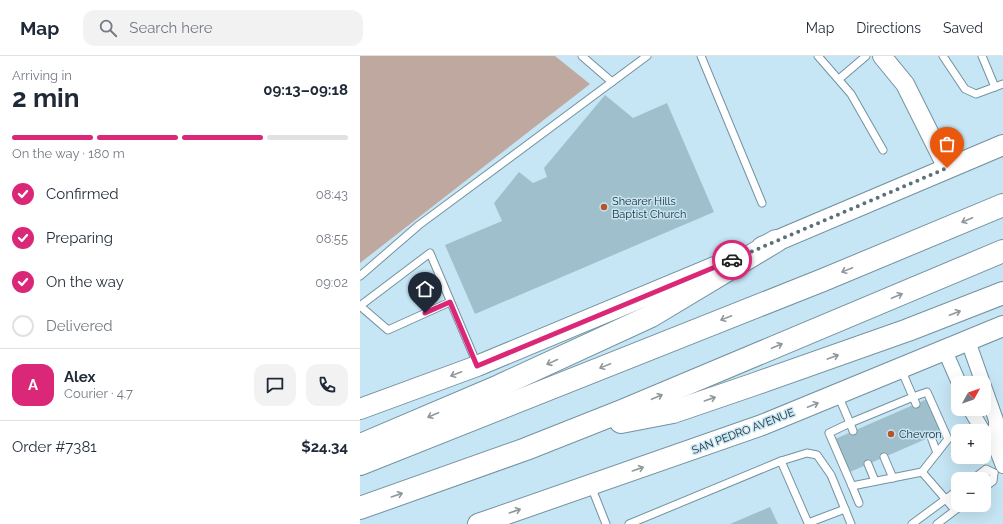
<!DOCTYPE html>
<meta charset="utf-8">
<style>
:root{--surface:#fff;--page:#f2f2f3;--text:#1f2937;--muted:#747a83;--line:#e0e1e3;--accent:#db2777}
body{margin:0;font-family:Raleway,sans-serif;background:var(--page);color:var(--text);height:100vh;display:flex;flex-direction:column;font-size:15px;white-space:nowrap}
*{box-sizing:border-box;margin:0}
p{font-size:13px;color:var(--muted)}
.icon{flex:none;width:22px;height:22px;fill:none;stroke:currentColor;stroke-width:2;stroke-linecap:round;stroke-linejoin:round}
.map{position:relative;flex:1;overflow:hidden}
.side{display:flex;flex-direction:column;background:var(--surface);width:360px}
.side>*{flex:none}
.needle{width:26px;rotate:50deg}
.buttons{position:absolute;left:591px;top:320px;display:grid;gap:8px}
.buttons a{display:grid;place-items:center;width:40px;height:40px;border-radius:8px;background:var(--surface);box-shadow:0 4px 16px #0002;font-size:20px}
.pin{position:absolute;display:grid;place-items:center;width:34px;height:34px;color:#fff;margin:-41px -17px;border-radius:50% 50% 50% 0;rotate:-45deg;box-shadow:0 0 4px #0007}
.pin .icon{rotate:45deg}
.courier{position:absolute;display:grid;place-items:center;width:40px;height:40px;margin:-20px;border:3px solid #db2777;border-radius:50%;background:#fff;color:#222;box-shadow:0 1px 5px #0007}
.overview em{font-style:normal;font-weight:700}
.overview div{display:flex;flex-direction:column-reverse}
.overview{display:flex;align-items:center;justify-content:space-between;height:68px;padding:0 12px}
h1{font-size:26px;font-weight:700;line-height:30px}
.bar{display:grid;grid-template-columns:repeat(4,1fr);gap:6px 4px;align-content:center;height:48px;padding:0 12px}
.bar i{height:5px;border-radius:3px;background:var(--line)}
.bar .active{background:var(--accent)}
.bar p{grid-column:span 4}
.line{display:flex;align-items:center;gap:10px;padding:0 12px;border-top:1px solid var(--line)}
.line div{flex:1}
.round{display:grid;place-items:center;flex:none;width:42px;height:42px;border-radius:12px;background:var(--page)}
ol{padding:0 12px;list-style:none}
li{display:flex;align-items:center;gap:12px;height:44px}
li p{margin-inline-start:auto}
li .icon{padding:4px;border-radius:50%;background:var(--accent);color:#fff;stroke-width:4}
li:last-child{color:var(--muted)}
li i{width:22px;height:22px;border:2px solid var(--line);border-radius:50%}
header{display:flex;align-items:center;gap:24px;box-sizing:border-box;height:56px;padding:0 20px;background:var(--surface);border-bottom:1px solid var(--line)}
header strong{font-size:19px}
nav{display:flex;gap:22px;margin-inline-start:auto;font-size:14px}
.search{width:280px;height:36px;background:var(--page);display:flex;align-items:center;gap:10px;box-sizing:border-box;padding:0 14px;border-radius:12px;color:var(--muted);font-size:15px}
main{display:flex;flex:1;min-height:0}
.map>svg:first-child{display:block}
</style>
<header>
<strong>Map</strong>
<div class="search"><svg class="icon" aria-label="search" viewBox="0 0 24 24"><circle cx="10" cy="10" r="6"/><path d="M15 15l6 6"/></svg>Search here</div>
<nav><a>Map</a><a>Directions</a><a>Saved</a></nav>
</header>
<main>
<section class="side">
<div class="overview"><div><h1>2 min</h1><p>Arriving in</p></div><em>09:13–09:18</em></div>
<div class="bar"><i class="active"></i><i class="active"></i><i class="active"></i><i></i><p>On the way · 180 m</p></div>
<ol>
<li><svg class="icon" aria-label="check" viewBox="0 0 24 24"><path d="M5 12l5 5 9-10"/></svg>Confirmed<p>08:43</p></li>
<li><svg class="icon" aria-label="check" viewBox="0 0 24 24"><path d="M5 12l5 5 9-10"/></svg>Preparing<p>08:55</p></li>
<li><svg class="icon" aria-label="check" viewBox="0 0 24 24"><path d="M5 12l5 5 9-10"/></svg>On the way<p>09:02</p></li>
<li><i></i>Delivered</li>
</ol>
<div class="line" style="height:72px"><b class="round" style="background:var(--accent);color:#fff">A</b><div><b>Alex</b><p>Courier · 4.7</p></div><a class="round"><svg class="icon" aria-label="chat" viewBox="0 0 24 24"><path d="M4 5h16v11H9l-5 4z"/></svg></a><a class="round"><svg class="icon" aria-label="phone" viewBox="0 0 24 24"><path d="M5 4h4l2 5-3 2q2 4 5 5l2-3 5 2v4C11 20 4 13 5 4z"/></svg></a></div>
<div class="line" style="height:52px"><div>Order #7381</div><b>$24.34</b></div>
</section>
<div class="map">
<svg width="643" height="468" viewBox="0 0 643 468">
<rect width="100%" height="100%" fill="#c6e6f5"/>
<path fill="#bfa89f" d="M 0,0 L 195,0 L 230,28 L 0,207 Z"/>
<g fill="#9fbfcd">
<path d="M 245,39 L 273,62 L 307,47 L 354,156 L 115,258 L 85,189 L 142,165 L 134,147 L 159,116 L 173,127 L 187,121 L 184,112 Z"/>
<path d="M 567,343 L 582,376 L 490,416 L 475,383 Z"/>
<path d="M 410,451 L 418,468 L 370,468 Z"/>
</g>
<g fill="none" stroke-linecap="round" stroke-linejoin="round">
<g stroke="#7492a0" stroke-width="9">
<g id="service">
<path d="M 222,0 L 252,26"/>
<path d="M 341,0 L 402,147"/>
<path d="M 458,0 L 491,38 L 523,94"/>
<path d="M 583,0 L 605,33 L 616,38 L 643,28"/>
<path d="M 622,0 L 635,31"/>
<path d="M 479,23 L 506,0"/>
<path d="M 0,220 L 59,169 L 287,0"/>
<path d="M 90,246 L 28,274 L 0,250 L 70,197 L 117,308"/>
<path d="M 478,339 L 490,367 L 553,341 L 541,313"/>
<path d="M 556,348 L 553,341 L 567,336 L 588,383 L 562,416"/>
<path d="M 493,375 L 490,367 L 469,377 L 492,430 L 562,416 L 595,454"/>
<path d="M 571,381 L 577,397"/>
<path d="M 524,401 L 533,422"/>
<path d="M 421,405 L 448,467 L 485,453"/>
<path d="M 508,408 L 515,425"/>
<path d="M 613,423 L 626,413 L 634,417"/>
<path d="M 231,430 L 246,468"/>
<path d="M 492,430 L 499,447"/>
<path d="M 624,432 L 633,425 L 634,417"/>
<path d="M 269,468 L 421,405 L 447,397 L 457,399 L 471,419 L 491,468"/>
<path d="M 552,468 L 598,434"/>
<path d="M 577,468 L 602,449"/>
</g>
</g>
<g stroke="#7492a0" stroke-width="16">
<g id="minor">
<path d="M 608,285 L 636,364 L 636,392"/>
<path d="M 585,295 L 599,327"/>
<path d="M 610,353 L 623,375"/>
<path d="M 624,376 L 636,392 L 643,410"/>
</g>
</g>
<g stroke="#7492a0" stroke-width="20">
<path id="tertiary" d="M 522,0 L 545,28 L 587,112"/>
</g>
<g stroke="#7492a0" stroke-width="22">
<g id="secondary">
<path d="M 402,191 L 643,89"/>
<path d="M 0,353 L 117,310 L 369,205"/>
<path d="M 118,468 L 402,369 L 643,270"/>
</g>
</g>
<g stroke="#7492a0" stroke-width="24">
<g id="motorway">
<path d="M 261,366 L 313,356 L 392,329 L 548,274 L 643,237"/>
<path d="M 0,391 L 3,388 L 139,330 L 291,260 L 416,185"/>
<path d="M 0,408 L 463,224 L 643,149"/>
<path d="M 0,452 L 166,393 L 262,355 L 643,195"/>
</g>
</g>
<use href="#service" stroke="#fff" stroke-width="7"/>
<use href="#minor" stroke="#fff" stroke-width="14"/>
<use href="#tertiary" stroke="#fff" stroke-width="18"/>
<use href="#secondary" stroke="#fff" stroke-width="20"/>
<use href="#motorway" stroke="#fff" stroke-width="22"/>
</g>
<defs><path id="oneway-shaft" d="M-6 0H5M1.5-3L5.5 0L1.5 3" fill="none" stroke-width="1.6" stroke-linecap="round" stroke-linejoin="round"/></defs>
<g stroke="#91989a">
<use href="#oneway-shaft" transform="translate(607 164) rotate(157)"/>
<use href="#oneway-shaft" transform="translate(487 214) rotate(158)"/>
<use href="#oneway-shaft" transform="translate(537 240) rotate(-23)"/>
<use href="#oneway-shaft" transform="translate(595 257) rotate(-21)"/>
<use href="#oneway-shaft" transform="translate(366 262) rotate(158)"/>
<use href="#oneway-shaft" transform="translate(417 290) rotate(-23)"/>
<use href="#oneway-shaft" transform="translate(473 301) rotate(-20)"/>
<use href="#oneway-shaft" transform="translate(192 306) rotate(155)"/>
<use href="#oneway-shaft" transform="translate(245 310) rotate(158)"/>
<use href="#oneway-shaft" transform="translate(96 318) rotate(159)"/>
<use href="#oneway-shaft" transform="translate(297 341) rotate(-23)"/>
<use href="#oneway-shaft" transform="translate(350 343) rotate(-19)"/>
<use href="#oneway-shaft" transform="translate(453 349) rotate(-22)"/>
<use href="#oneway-shaft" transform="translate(73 359) rotate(157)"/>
<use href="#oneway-shaft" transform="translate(278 413) rotate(-19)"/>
<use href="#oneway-shaft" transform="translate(37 439) rotate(-19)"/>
<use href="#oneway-shaft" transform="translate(155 455) rotate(-19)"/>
</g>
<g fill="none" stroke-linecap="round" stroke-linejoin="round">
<path stroke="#5c7078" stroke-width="4" stroke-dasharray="0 7.2" d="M 372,204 L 587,112"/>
<path stroke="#db2777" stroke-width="5" d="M 65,257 L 90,246 L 117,310 L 372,204"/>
</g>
<g fill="#b95327" stroke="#c6e6f5" stroke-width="1.5">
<circle cx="244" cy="151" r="4"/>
<circle cx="531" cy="378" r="4"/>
</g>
<g text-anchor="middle" stroke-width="3" stroke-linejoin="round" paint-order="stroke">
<g font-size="11" fill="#233035" stroke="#c6e6f5" text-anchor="start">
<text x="252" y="149">Shearer Hills<tspan x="252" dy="13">Baptist Church</tspan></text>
<text x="539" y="382">Chevron</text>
</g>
<g font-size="11" fill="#233035" stroke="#c6e6f5">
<text transform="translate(383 375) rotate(-21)" y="4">SAN PEDRO AVENUE</text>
</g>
</g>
</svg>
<div class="buttons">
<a><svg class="needle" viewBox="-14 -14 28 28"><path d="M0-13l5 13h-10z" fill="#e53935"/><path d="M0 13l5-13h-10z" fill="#747a83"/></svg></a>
<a>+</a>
<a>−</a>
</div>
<div class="pin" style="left:587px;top:112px;background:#ea580c"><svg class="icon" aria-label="bag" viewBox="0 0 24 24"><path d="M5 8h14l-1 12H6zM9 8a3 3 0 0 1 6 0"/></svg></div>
<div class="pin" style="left:65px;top:257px;background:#1f2937"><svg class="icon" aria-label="home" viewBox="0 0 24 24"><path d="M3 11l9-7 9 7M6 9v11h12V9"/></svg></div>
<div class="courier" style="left:372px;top:204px"><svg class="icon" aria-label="car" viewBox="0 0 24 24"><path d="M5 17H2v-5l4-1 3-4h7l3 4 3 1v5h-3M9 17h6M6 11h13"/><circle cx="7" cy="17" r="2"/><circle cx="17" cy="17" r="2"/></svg></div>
</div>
</main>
